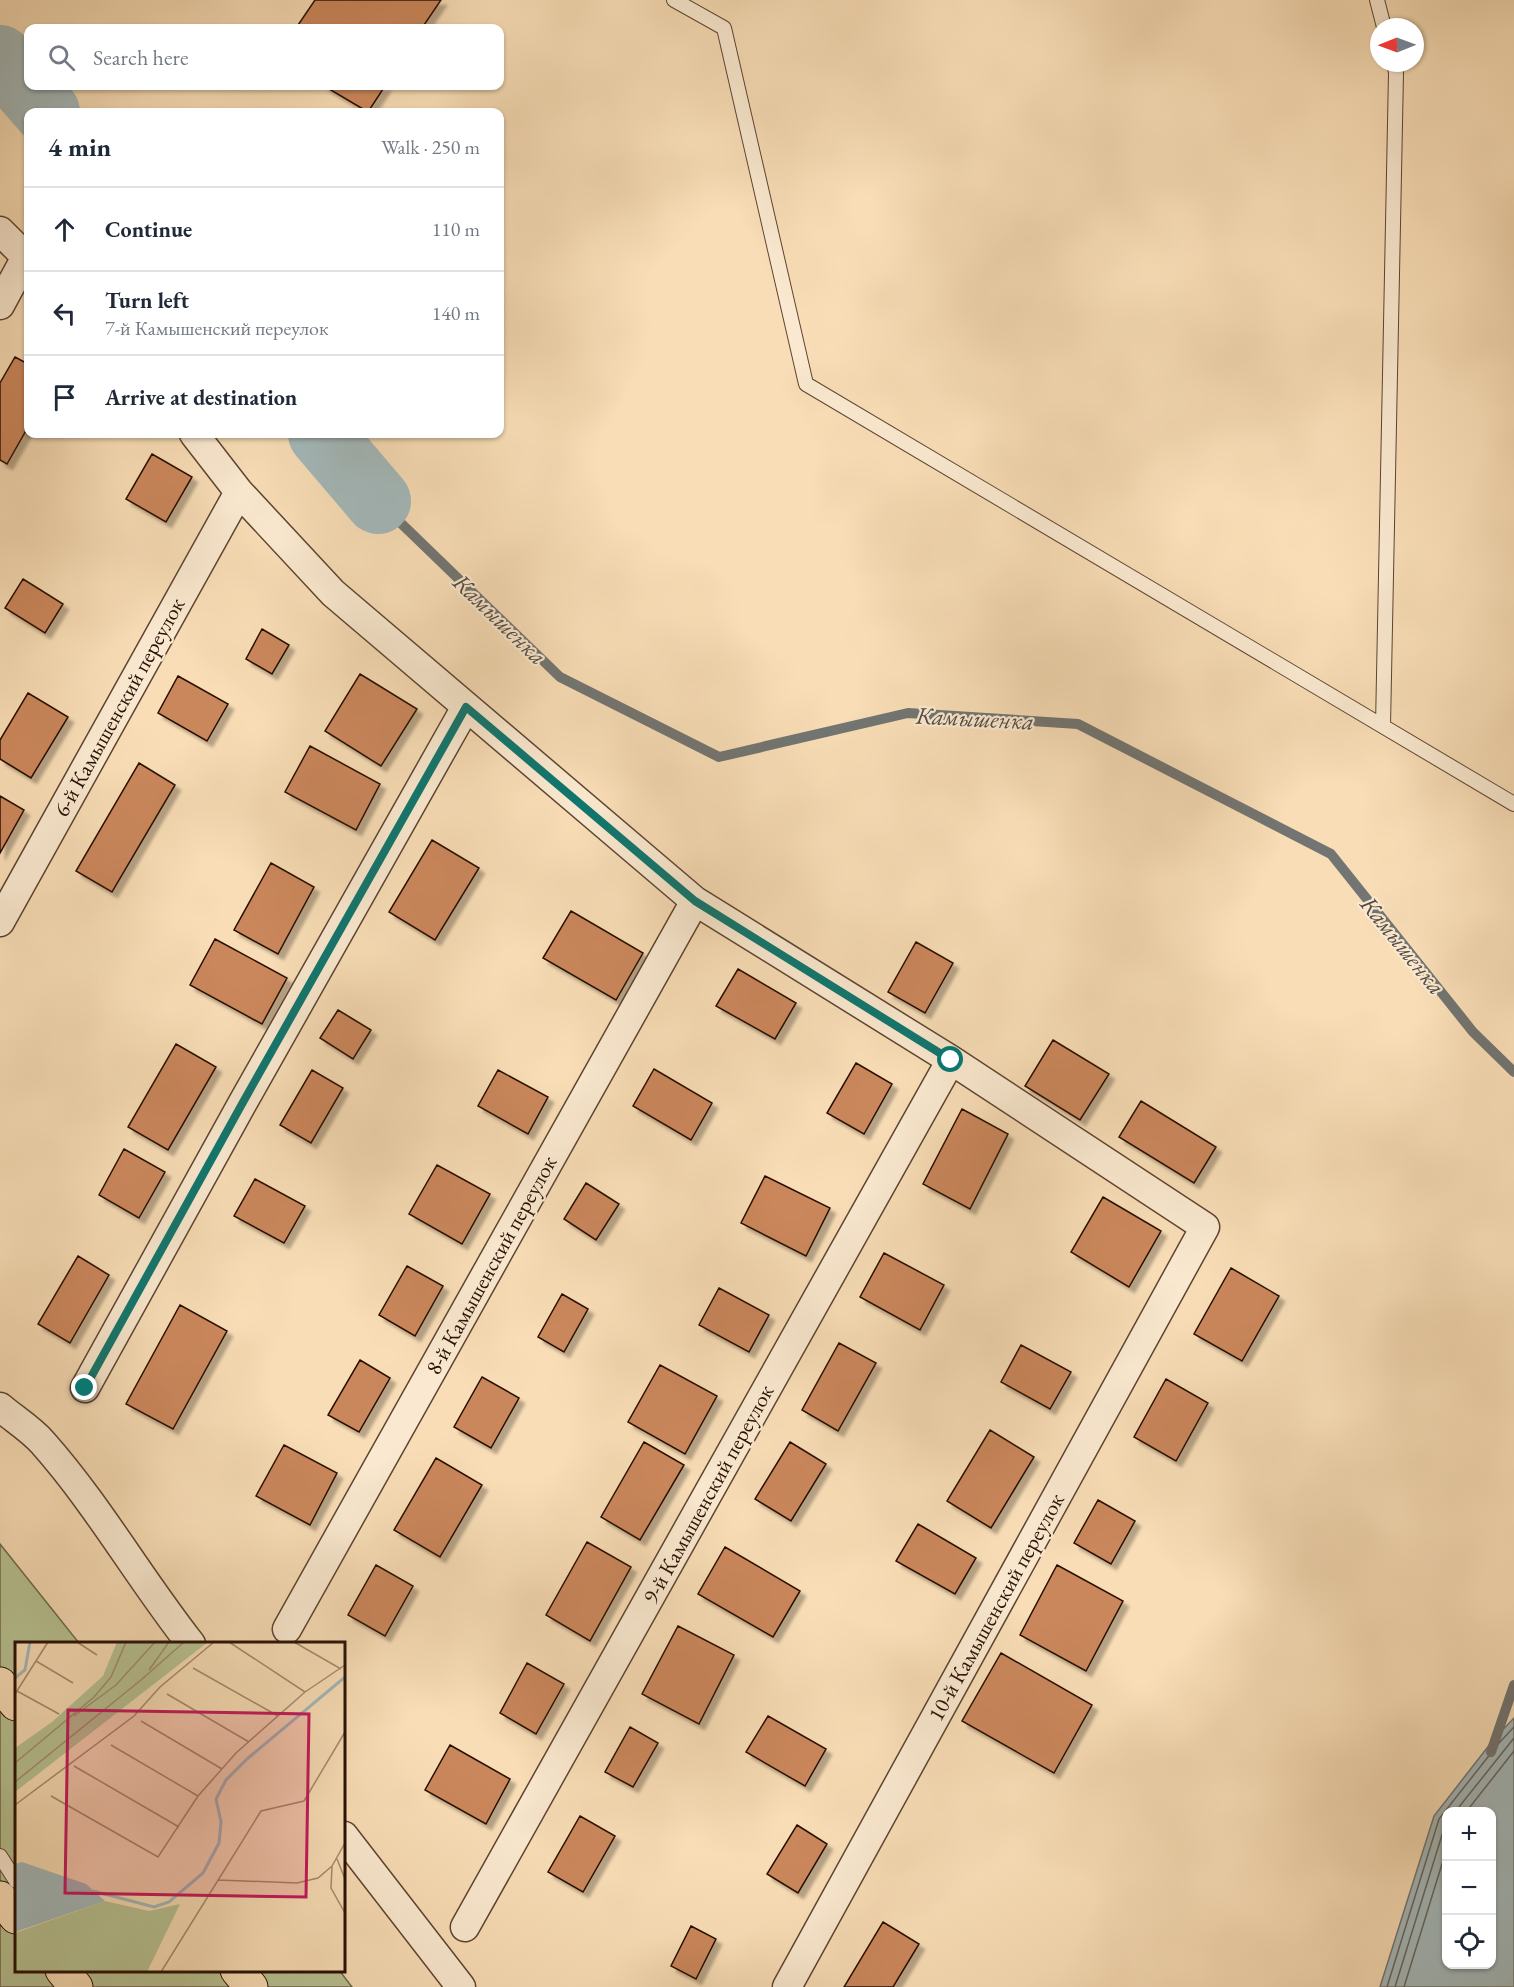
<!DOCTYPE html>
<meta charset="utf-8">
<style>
body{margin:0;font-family:"EB Garamond",serif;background:#f6f6f7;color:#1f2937}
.controls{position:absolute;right:18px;bottom:18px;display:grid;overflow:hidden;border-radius:12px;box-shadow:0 2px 4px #0004}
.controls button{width:54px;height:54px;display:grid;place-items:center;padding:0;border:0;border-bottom:2px solid #e0e1e3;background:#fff;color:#1f2937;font:30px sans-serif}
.compass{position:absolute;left:1370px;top:18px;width:54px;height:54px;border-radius:50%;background:#fff;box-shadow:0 2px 4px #0004;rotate:269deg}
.stop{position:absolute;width:18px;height:18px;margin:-14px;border:4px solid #0f766e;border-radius:50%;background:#fff}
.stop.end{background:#0f766e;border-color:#fff;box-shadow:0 2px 6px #0008}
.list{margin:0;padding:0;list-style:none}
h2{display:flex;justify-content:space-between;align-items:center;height:78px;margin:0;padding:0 24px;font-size:26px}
h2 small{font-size:20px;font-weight:400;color:#747a83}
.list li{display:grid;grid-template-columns:39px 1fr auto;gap:18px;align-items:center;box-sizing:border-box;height:84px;padding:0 24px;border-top:2px solid #e0e1e3}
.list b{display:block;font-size:22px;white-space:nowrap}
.list p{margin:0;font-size:20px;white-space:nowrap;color:#747a83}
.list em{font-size:20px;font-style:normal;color:#747a83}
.icon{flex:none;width:33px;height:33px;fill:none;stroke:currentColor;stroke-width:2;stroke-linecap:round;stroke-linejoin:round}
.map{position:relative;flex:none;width:1514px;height:1987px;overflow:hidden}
.search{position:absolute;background:#fff;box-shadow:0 2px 4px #0004;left:24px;top:24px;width:480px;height:66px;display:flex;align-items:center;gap:15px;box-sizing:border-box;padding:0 21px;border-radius:12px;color:#747a83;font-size:22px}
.panel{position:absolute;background:#fff;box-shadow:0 2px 4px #0004;left:24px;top:108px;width:480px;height:330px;border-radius:12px}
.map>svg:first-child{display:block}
</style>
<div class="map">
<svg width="1514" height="1987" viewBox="0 0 1514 1987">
<defs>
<filter id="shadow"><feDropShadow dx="5.5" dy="5.5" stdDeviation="1.5" flood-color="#0004"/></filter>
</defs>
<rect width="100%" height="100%" fill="#f8ddb6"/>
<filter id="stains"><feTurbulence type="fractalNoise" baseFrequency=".00333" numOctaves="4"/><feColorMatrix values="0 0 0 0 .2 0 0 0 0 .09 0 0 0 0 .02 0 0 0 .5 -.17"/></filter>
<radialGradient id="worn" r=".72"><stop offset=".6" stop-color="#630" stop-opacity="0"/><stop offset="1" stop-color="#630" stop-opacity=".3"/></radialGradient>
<path fill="#b7c293" stroke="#706a4c" stroke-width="1.5" d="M0 1544 79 1643 16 1644V1970H339L352 1987H0Z"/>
<path fill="#a3b8ba" stroke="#727572" stroke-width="1.5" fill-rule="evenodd" d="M1514 1718V1987H1380L1434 1816 1494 1739ZM1446 1812H1492V1964H1446Z"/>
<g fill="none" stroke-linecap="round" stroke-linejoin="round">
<path stroke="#666460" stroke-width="1.5" d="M1455 1812 1514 1738
M1466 1812 1514 1751
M1387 1987 1439 1819 1499 1743 1514 1727
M1395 1987 1446 1822
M1404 1987 1446 1851"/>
<path stroke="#727572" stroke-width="10" d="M378 501 560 677 719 757 908 713 1078 724 1331 854 1473 1032 1514 1072
M1491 1752 1514 1685"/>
<path stroke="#a3b8ba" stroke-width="66" d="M0 58 47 112
M321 434 378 501"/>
</g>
<path fill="#cb875c" stroke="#291105" stroke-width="1.5" filter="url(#shadow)" d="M315 0H441L422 28H296Z
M324 86H385L368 112Z
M15 357 28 364V427L7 464 0 460V383Z
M152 454 192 477 166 522 126 499Z
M23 579 63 604 45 633 5 608Z
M262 629 289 645 272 674 246 659Z
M360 674 417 709 381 766 325 731Z
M178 676 228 704 207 741 158 713Z
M28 693 68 717 31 778 0 759V740Z
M310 746 380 784 356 830 285 792Z
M139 763 175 785 112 892 76 871Z
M0 796 24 810 0 853Z
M432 840 479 868 435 940 389 912Z
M271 863 314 887 278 954 234 930Z
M571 911 643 953 616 1000 543 958Z
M215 939 287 978 262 1024 190 985Z
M916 942 953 963 925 1013 888 992Z
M738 969 796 1003 775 1039 716 1006Z
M338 1010 371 1030 353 1059 320 1038Z
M1053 1040 1109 1074 1080 1120 1025 1086Z
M176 1044 216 1067 168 1150 128 1127Z
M856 1063 892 1084 864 1134 827 1113Z
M654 1069 712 1103 691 1140 633 1106Z
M312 1070 343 1088 311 1143 280 1125Z
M498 1070 548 1097 528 1134 478 1106Z
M1141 1101 1216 1147 1194 1183 1119 1137Z
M962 1109 1008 1134 970 1209 923 1184Z
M124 1149 165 1172 139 1218 99 1195Z
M437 1165 490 1194 462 1244 409 1214Z
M765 1176 830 1208 806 1256 741 1223Z
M255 1179 305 1206 284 1243 234 1216Z
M586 1183 619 1204 596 1240 564 1219Z
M1103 1197 1161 1231 1129 1287 1071 1252Z
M884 1253 944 1285 920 1330 860 1297Z
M78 1256 109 1275 70 1343 38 1324Z
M407 1266 443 1286 415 1336 379 1315Z
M1231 1268 1279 1296 1242 1361 1194 1334Z
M719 1288 769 1315 749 1352 699 1325Z
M562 1294 588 1309 564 1352 538 1337Z
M180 1305 227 1331 173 1429 126 1404Z
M839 1343 876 1363 838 1431 802 1410Z
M1021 1345 1071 1372 1050 1409 1001 1382Z
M360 1360 390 1378 359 1432 328 1415Z
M660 1365 717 1396 685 1454 628 1422Z
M482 1377 519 1398 491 1448 454 1427Z
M1166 1379 1208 1403 1176 1461 1134 1437Z
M990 1430 1034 1457 991 1528 947 1501Z
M644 1442 684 1465 640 1540 601 1517Z
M790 1442 826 1464 791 1521 755 1499Z
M284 1445 337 1473 310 1525 256 1496Z
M436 1458 482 1485 440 1557 394 1530Z
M1098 1500 1135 1521 1111 1564 1074 1543Z
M918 1524 976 1558 955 1594 896 1561Z
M587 1542 631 1567 590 1641 546 1615Z
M725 1547 800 1591 773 1637 698 1594Z
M376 1565 413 1586 385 1636 348 1615Z
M1057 1565 1123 1601 1086 1671 1020 1635Z
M678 1626 734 1655 699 1724 642 1694Z
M1001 1653 1092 1705 1054 1773 962 1721Z
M527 1663 564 1684 536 1734 500 1713Z
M768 1716 826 1749 805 1786 746 1752Z
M630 1727 658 1743 633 1787 605 1772Z
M450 1745 510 1779 486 1824 425 1790Z
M580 1816 615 1836 583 1892 548 1872Z
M797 1825 827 1844 798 1893 767 1874Z
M883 1922 919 1944 893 1987H844Z
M691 1926 716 1939 696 1979 671 1966Z"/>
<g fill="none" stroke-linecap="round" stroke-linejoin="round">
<g stroke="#5d4431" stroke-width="16">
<path id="service" d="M674 0 724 28 806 384 1514 804
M1377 0 1384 27
M1383 726 1396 73 1394 63
M0 1856 16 1881"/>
</g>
<g stroke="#5d4431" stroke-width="31">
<path id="minor" d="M0 231 28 259
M0 305 26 257
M194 434 239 492 333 593 695 901 951 1060 1205 1227 787 1987
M0 922 239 492
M85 1388 242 1104 466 707
M0 1407C14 1419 31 1429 43 1443 98 1505 139 1578 191 1644
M287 1629 695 901
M344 1836 461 1987
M465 1927 951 1060"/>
</g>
<g stroke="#291105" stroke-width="35">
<path id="primary" d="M0 1684 16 1704
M0 1898 16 1917
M62 1970 76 1987
M237 1970 251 1987"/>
</g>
<use href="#service" stroke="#fae9d0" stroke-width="14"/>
<use href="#minor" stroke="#fae9d0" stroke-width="28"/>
<use href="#primary" stroke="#f8ddb6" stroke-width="33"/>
</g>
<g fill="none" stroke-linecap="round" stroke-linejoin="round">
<path stroke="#0f766e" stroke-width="8" d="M85 1388 242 1104 466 707 695 901 951 1060"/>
</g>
<g text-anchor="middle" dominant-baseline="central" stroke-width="4.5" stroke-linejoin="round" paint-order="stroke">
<g font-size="22" fill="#291105" stroke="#fae9d0">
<text transform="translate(119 707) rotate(-61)">6-й Камышенский переулок</text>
<text transform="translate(491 1265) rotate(-61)">8-й Камышенский переулок</text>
<text transform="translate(708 1494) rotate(-61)">9-й Камышенский переулок</text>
<text transform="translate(996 1607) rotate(-61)">10-й Камышенский переулок</text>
</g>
<g font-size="24" font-style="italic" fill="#544b44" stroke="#fae9d0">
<text transform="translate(500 619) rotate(44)">Камышенка</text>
<text transform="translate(975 718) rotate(3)">Камышенка</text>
<text transform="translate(1403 945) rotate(51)">Камышенка</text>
</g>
</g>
<g transform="translate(15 1642)">
<rect width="330" height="330" fill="#f8ddb6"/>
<path d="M102 0H193L0 150V106L37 80 88 34ZM90 259 134 269 165 262 132 330H0V291Z" fill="#b7c293"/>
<path d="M7 220 71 242 90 259 0 290V222Z" fill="#a3b8ba"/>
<path fill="none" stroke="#a3b8ba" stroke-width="3" d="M0 36 10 28 15 0M232 117 330 35M78 249 139 265 154 260 188 231 204 201 206 180 201 157 211 138 232 117"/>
<path fill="none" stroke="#a58b6f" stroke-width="1.5" d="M62 0 82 13M214 0 290 50M279 0 326 27M21 19 58 41M178 26 263 74M134 28 154 0M126 38 169 0M2 49 44 72M0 52 33 0M152 52 234 100M59 74 101 43 140 0M126 79 207 127M96 103 183 154M0 121 79 55 96 35 111 0M59 124 164 185M0 140 126 38M36 154 143 215 183 154 221 111 290 50 330 23M0 163 119 74 145 45 199 0M322 217 330 237M317 224 316 246 330 271M203 238 282 241 303 236 317 224 330 201M146 330 246 169 289 159 330 90"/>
<path fill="#c2185b" fill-opacity="0.15" stroke="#c2185b" stroke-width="3" d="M53 68 294 72 291 255 50 251Z"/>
<rect width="330" height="330" fill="none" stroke="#291105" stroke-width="3"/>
</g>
<rect width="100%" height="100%" filter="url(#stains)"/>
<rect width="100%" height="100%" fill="url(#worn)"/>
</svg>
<div class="controls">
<button>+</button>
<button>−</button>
<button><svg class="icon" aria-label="locate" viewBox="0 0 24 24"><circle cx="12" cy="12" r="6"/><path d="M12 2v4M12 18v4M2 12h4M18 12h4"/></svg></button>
</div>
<svg class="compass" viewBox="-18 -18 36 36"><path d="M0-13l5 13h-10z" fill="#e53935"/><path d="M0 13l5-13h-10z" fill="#747a83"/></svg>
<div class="stop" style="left:951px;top:1060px"></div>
<div class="stop end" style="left:85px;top:1388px"></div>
<div class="search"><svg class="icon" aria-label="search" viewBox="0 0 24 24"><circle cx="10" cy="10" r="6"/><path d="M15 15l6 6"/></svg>Search here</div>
<section class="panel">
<h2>4 min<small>Walk · 250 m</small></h2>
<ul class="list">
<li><svg class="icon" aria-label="ahead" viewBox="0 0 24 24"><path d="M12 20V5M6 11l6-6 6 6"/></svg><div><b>Continue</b></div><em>110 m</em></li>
<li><svg class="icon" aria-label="left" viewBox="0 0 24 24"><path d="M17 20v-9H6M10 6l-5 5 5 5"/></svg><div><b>Turn left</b><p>7-й Камышенский переулок</p></div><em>140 m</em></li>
<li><svg class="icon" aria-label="arrive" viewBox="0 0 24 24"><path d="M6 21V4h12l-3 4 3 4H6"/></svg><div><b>Arrive at destination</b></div></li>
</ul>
</section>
</div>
